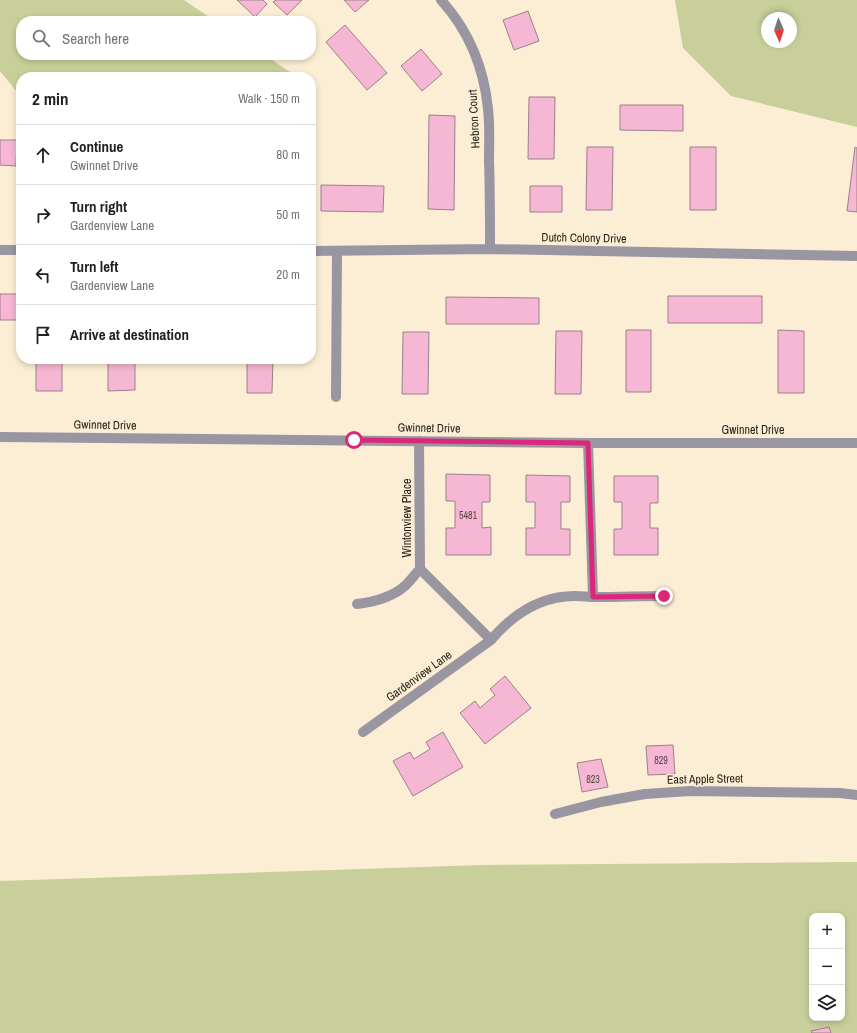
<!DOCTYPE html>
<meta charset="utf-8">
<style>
body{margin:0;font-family:"Archivo Narrow",sans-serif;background:#f2f2f2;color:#202124}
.controls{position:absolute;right:12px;bottom:12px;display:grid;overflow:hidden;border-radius:8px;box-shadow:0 2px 6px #0003}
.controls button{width:36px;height:36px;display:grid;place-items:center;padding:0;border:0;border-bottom:1px solid #e0e0e0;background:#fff;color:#202124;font:20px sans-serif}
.compass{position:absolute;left:761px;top:12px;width:36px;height:36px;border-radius:50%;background:#fff;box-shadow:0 2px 6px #0003;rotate:177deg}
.stop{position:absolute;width:12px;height:12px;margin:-9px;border:3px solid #db2777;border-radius:50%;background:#fff}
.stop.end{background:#db2777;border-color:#fff;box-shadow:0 1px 4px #0008}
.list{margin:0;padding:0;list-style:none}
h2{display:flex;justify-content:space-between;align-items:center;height:52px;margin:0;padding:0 16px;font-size:17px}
h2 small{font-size:13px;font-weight:400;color:#757577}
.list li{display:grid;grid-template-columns:26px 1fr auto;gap:12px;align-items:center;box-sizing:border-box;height:60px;padding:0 16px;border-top:1px solid #e0e0e0}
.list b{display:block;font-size:15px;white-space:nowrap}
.list p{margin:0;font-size:13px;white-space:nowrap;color:#757577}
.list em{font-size:13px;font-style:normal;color:#757577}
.icon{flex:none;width:22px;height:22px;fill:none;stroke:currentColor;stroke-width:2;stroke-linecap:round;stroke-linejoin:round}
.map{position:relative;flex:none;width:857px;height:1033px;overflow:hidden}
.search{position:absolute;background:#fff;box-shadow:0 2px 6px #0003;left:16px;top:16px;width:300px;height:44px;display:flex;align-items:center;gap:10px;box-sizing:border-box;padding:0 14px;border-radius:16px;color:#757577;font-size:15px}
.panel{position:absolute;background:#fff;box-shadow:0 2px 6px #0003;left:16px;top:72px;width:300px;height:292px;border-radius:16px}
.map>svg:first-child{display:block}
</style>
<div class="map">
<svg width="857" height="1033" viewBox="0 0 857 1033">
<rect width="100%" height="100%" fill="#fceed4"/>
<path fill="#c8cf9a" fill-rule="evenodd" d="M0 0H184L215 21H21V55H265L297 77H21V97L0 71Z
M675 0H857V127L731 96 683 48ZM767 18H791V42H767Z
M857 862V1033H0V881L483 865ZM812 916H842V1018H812Z"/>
<path fill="#f5b7d3" stroke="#9b808c" d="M237 0H263L267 4 255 17Z
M276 0H302L287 15 273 2Z
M344 0H369L355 12Z
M528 11 539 41 514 50 503 20Z
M345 25 387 73 367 90 326 42Z
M421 49 442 74 422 91 401 66Z
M529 97H555L554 159H528Z
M620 105H683V131L620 130Z
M429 115 455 116 454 210 428 209Z
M0 140H17L16 166 0 165Z
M587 147H613L612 210H586Z
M690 147H716V210H690Z
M855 147 857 148V212L847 211Z
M321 185 384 186 383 212 321 211Z
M530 186H562V212H530Z
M0 294H21V320H0Z
M668 296H762V323H668Z
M446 297 539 298V324H446Z
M626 330H651V392H626Z
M778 330 804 331V393H778Z
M556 331H582L581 394H555Z
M403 332H429L428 394H402Z
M36 359H62V391H36Z
M108 359H135V390L108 391Z
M247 359H273L272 393H247Z
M446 474 490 475V502H482V528L491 527V555H446V528H455V501H446Z
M526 475 570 476V502H561V529H570V555H526V528H535V502H526Z
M614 476H658V503H650V528H658V555H614V529H622V502H614Z
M505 676 531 708 485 744 460 713 475 701 480 708 495 695 490 689Z
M443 732 463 767 413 796 393 761 410 752 414 759 430 749 426 742Z
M673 745 675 774 648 775 646 746Z
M601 759 608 787 582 792 577 763Z
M829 1027 831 1033H812L811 1031Z"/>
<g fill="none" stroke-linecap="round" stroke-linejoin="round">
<path stroke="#9996a1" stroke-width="10" d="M336 397 337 251"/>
<path stroke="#9996a1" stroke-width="10" d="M441 0C469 31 484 68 488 109 490 126 489 144 489 161 490 190 490 220 490 249
M0 250H21
M311 251 490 249 857 256
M0 437 588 443H857
M588 443 593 597
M420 569 491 640
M357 604C374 602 393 597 406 585 411 580 415 574 420 569L419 441
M363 732 491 640C513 614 540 596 575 596 582 596 589 597 597 597 619 597 642 596 664 596
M555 814 601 802 645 794 690 791 840 793 857 795"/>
</g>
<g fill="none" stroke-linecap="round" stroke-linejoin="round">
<path stroke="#db2777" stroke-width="5" d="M354 440 588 443 593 597 664 596"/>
</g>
<g text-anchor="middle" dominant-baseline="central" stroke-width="3.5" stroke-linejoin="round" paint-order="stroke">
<g font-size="10" fill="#584444">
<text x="468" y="515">5481</text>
<text x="661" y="760">829</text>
<text x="593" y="779">823</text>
</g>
<g font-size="12" fill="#231e15" stroke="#fceed4">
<text transform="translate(474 119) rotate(-93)">Hebron Court</text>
<text transform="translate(584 238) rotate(1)">Dutch Colony Drive</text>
<text transform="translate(105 425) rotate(1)">Gwinnet Drive</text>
<text transform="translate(429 428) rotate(1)">Gwinnet Drive</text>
<text x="753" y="430">Gwinnet Drive</text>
<text transform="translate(407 518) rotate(-90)">Wintonview Place</text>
<text transform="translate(419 676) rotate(-36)">Gardenview Lane</text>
<text transform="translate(705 779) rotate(-1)">East Apple Street</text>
</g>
</g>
</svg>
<div class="controls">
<button>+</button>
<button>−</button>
<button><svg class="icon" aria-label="layers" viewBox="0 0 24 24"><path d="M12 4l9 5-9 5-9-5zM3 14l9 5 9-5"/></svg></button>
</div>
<svg class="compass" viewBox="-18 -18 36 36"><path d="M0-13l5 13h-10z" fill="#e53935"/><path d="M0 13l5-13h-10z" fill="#757577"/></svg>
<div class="stop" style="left:354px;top:440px"></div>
<div class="stop end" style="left:664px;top:596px"></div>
<div class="search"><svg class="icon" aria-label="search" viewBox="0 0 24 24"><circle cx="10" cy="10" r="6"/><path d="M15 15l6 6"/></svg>Search here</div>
<section class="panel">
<h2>2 min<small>Walk · 150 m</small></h2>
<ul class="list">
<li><svg class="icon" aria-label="ahead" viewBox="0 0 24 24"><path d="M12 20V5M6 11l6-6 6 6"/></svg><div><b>Continue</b><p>Gwinnet Drive</p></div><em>80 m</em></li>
<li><svg class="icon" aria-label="right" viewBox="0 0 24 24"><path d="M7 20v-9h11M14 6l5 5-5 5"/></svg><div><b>Turn right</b><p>Gardenview Lane</p></div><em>50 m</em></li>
<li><svg class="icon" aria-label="left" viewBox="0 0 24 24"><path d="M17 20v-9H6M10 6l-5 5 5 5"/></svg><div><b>Turn left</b><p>Gardenview Lane</p></div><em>20 m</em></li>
<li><svg class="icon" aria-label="arrive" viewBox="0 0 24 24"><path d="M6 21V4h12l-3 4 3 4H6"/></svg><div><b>Arrive at destination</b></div></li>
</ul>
</section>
</div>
